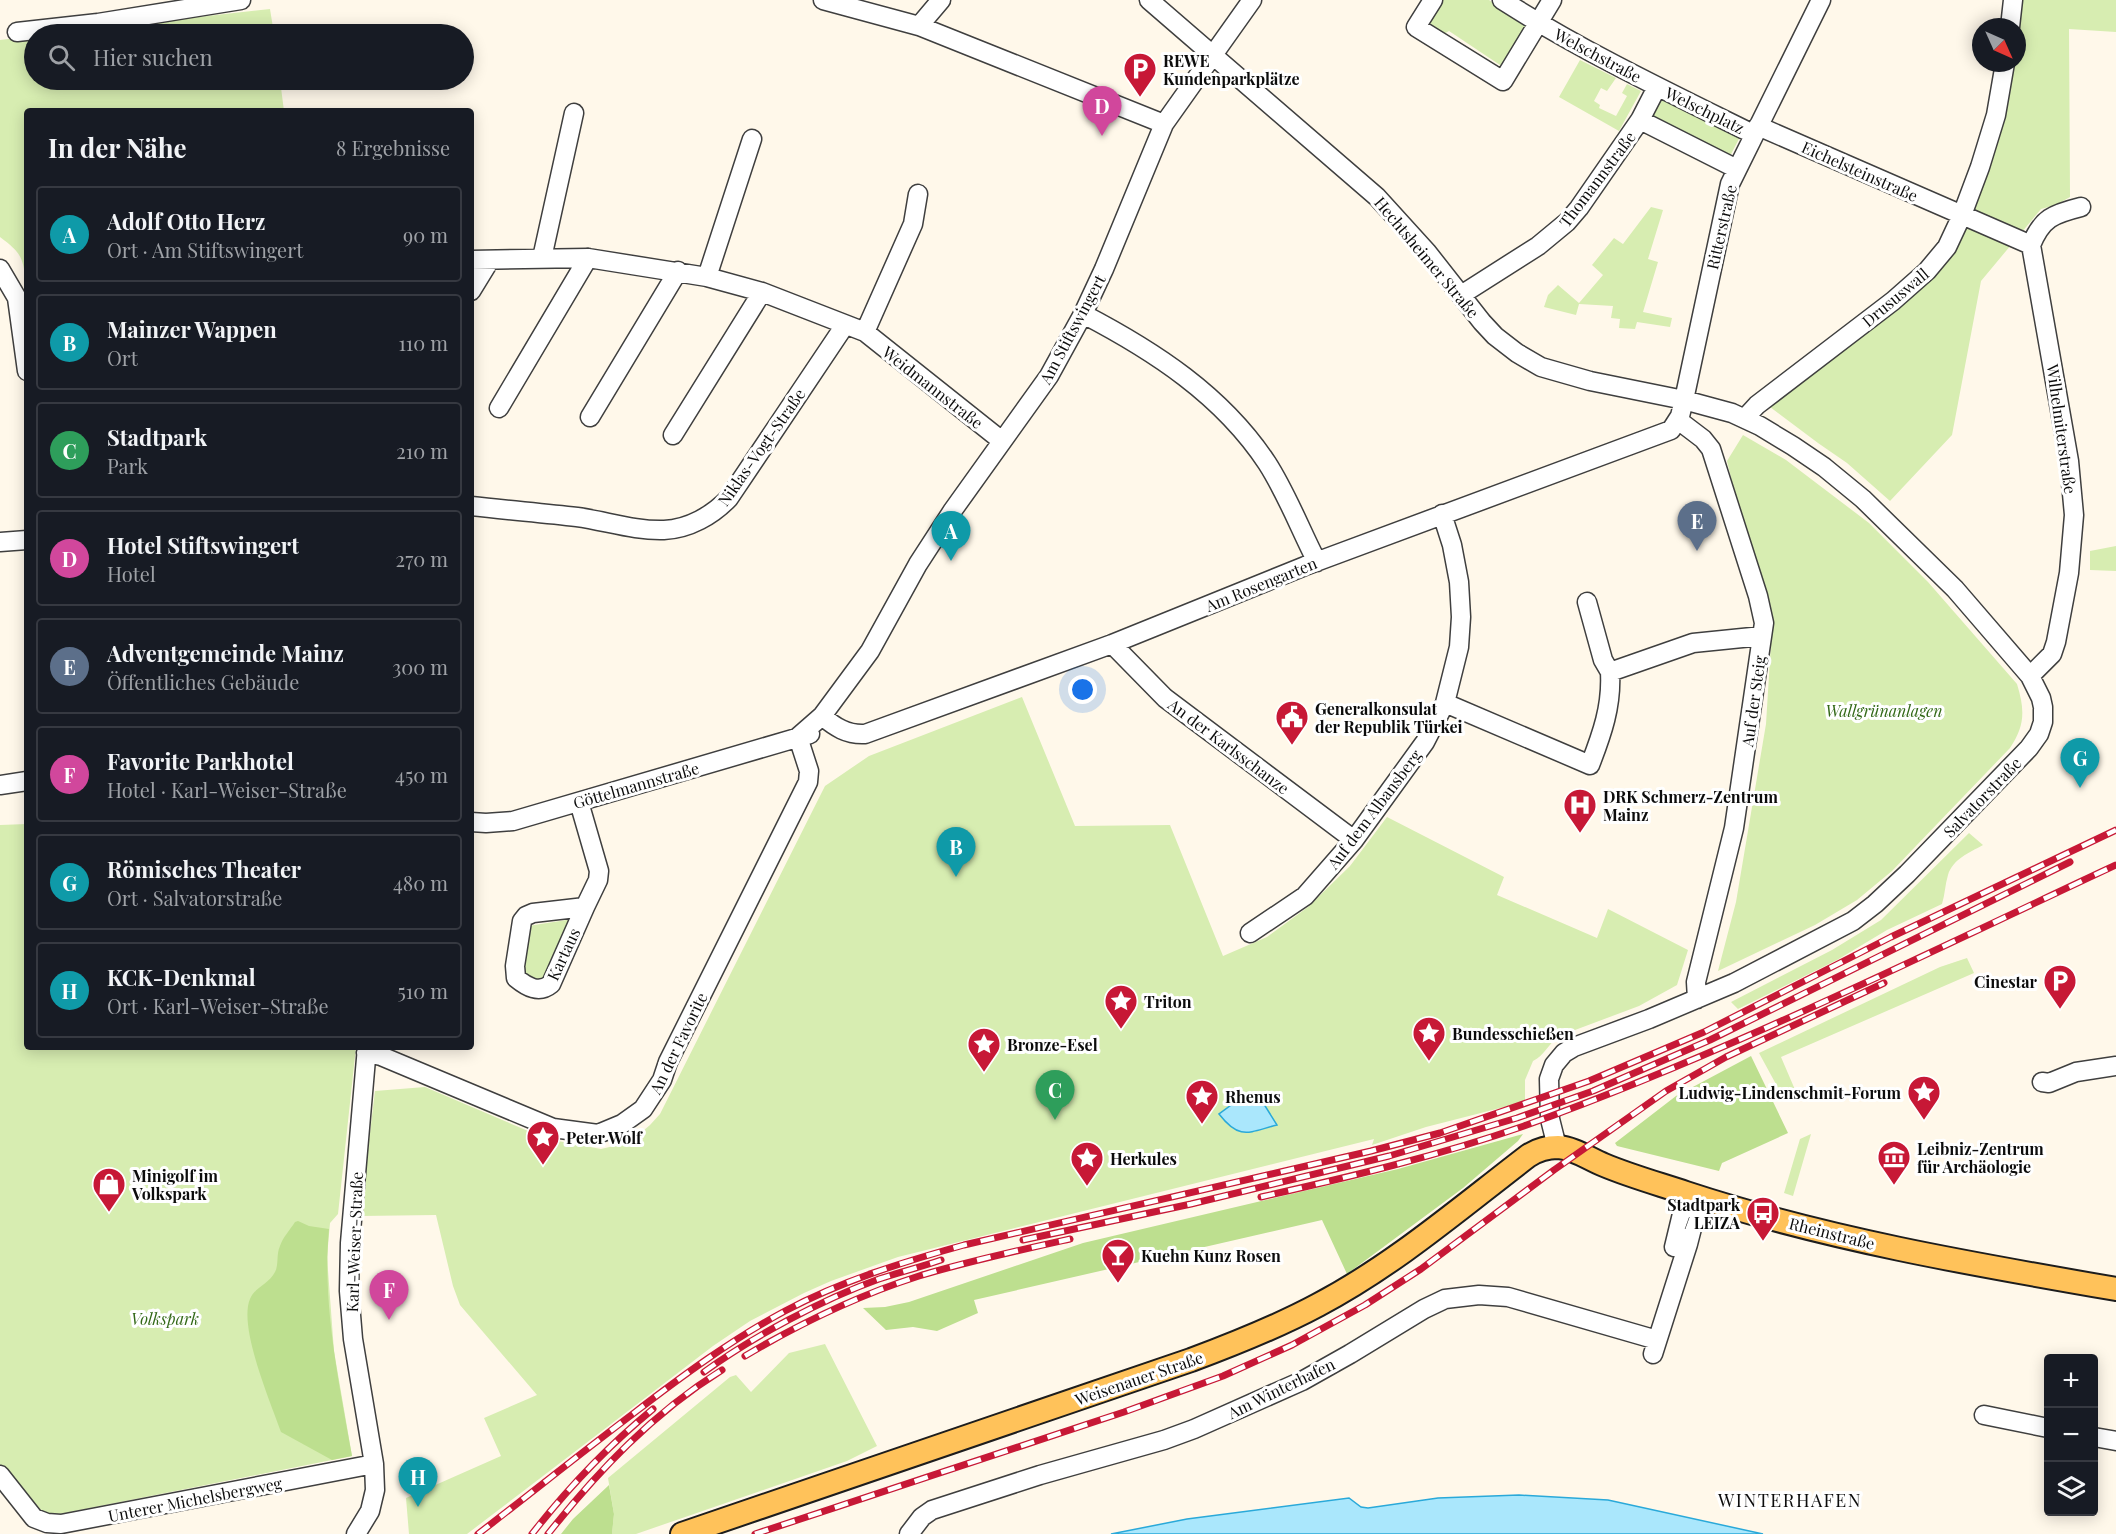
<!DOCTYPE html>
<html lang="de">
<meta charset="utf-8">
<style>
body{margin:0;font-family:"Playfair Display",serif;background:#20242c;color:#f1f3f6}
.controls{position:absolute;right:18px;bottom:18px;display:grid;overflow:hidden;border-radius:6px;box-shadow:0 3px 15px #0003}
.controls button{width:54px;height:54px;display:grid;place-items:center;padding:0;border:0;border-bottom:2px solid #363941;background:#171b24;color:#f1f3f6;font:30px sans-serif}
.compass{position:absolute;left:1972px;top:18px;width:54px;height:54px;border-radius:50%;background:#171b24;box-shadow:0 3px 15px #0003;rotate:135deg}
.you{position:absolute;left:1083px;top:690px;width:21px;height:21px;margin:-15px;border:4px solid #fff;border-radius:50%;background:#1a73e8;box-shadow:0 0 0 9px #1a73e833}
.badge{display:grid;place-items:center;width:39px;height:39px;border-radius:50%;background:#0f766e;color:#fff;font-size:20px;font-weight:700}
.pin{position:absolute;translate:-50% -50px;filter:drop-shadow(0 2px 3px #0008)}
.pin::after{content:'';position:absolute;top:32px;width:21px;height:18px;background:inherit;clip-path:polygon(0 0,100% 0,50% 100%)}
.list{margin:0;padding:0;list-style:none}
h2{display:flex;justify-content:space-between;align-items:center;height:78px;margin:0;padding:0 24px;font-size:26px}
h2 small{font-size:20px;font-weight:400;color:#9ea1a6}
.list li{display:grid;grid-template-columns:39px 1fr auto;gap:18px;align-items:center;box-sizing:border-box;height:96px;margin:0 12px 12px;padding:0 12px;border:2px solid #363941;border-radius:6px}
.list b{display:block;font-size:22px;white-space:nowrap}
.list p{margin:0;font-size:20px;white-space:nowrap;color:#9ea1a6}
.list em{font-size:20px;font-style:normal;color:#9ea1a6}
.icon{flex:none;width:33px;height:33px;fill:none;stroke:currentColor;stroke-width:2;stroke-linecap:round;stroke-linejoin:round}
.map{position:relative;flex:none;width:2116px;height:1534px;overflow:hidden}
.search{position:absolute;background:#171b24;box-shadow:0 3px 15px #0003;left:24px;top:24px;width:450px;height:66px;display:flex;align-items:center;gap:15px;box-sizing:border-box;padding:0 21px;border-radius:33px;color:#9ea1a6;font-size:22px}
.panel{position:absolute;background:#171b24;box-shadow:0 3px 15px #0003;left:24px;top:108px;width:450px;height:942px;border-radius:6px}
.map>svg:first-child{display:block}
</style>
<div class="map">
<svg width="2116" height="1534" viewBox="0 0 2116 1534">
<rect width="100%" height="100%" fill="#fff8ea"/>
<path fill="#d7edb1" d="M1439 0H1489L1527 26 1503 67 1449 31 1440 36 1430 26 1429 22Z
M2021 0H2116V32L2069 29 2070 197 2056 205 2041 209 1981 281 1952 435 1890 501 1847 463 1818 443 1770 407 1932 275 2004 117 2014 63H2017Z
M270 9 274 34H49Z
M34 36V80H280L284 111H27V286C22 258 24 255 0 237V40Z
M1580 60 1616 78 1607 91 1601 88 1594 101 1600 105 1599 108 1616 116 1627 96 1622 93 1627 84 1641 91 1619 131 1559 97Z
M1662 95 1741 135 1729 158 1650 118Z
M1651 207 1663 210 1648 259 1658 262 1643 312 1672 318 1670 327 1637 322 1635 329 1619 328 1620 319 1611 318 1613 306 1579 304 1576 315 1544 307 1548 295 1558 285 1579 303 1603 275 1592 265 1614 238 1623 244Z
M1743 435 1786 460 1869 523 1928 582 2017 684C2025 710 2025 726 2010 748L1892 871 1857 900 1815 925 1718 971 1736 902 1766 724 1771 643H1767L1748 548 1727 461Z
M2116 546V571L2090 570V551Z
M1022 697 1075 826 1170 825 1223 956 1267 937 1308 907 1350 866 1387 817 1504 877 1497 895 1597 938 1608 909 1688 950 1677 985 1639 1006 1559 1036C1549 1043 1544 1056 1533 1061L1525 1080V1100L1512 1105 1426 1127 1372 1145 1374 1139 898 1257 831 1281 804 1293 750 1321 713 1346 467 1534H409L406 1498 501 1456 484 1418 537 1395 460 1305 453 1286 436 1215 360 1216 375 1091 425 1087 547 1139 601 1149 622 1144 637 1136 650 1125 660 1114 825 786 869 756Z
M27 824V1047H356L338 1214 330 1223 327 1257 334 1351 352 1456 60 1514 45 1513 40 1509 11 1474 0 1465V825Z
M1969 833 1983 845C1969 853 1953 859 1948 875 1945 885 1945 894 1942 904L1887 930 1837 960 1738 1009 1731 1002 1832 950 1881 920Z
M573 919 547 978 541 982 526 978 519 964 528 926Z
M1967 958 1974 973 1781 1057 1796 1092 1783 1097 1759 1053 1940 967Z
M1811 1134 1793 1196 1784 1193 1800 1139Z
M825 1344 877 1446 847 1461 636 1534H612L614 1514 608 1478 730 1377 736 1375 751 1392 789 1353Z"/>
<path fill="#bddf8f" d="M1751 1056 1788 1133 1722 1163 1719 1171 1617 1146 1615 1143 1676 1096Z
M1523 1134 1518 1141 1463 1188 1347 1274 1322 1220 974 1300 978 1313 937 1331 913 1327 886 1330 863 1308 885 1307 909 1302 1083 1243 1398 1169Z
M298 1221 309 1226 329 1229C322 1305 339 1382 352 1456L332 1460 281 1432C271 1403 238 1327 250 1299 255 1287 269 1284 275 1272 279 1265 276 1254 280 1246 283 1237 290 1230 295 1222Z
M609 1485 614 1514 612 1534H561L573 1519Z"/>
<path fill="#aae7fc" stroke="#2aa9d9" stroke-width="1.5" d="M1257 1093 1277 1125C1249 1132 1240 1141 1219 1114L1234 1103Z
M1519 1495 1608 1500 1763 1534H1111L1187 1519 1349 1498 1361 1507 1368 1508 1438 1498Z"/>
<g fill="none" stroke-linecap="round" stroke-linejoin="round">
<g stroke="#3f3f3f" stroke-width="21">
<path id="minor" d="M823 0 919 26 1164 124
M1149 0 1377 197 1427 252 1482 322 1495 336 1517 353 1541 367 1590 381 1684 400 1732 413 1760 426 1793 446 1824 467 1863 499 1955 589 2030 676 2041 698 2043 707V722L2039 734 2029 748 1907 874 1875 904 1853 921 1734 983 1649 1019 1574 1047 1564 1053 1554 1065 1549 1079 1550 1119 1557 1147
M1433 0 1416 27 1503 81 1552 0
M1502 0C1582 51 1668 92 1753 134
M919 26 941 0
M2010 27 2013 0
M17 32 98 23 241 0
M1640 120 1737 169
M1758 126 2031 245
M542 258 574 113
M471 260 588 258 707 277 762 292 865 332 1002 441
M0 269 17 298 27 371
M707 277 752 139
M471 291 490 260
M1461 295 1538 246 1567 222 1579 208 1640 120 1657 87
M1083 314C1154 351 1222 395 1267 463 1287 494 1300 529 1317 562
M865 332 913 224 918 194
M499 408 588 258
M590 417 678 271
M1745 418 1757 405 1893 301 1927 271 1947 247 1962 215 1980 167 1996 115 2005 63
M1678 420 1703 439 1711 449 1758 596 1764 623 1734 828 1696 982 1697 999
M673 435 762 292
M471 506C506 510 542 513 577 517 606 521 635 531 664 530 689 529 713 515 729 498L845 325
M0 542 27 540
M1587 602 1603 660 1610 672
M1112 644 1165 698 1354 840
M2030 676 2052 654 2056 642 2069 573 2074 515 2069 461 2031 245C2042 218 2053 214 2081 207
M1445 703 1590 765C1602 734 1612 706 1610 672L1693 643 1762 636
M822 716C835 727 847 735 865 734L1112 644 1305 566 1671 430 1680 416 1684 400 1730 184 1821 0
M798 737 822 716 870 651 918 564 953 510 1049 376 1083 314 1104 269 1164 124 1252 0
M0 785 27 781
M579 802 599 871 598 880 585 907 533 913 526 916 522 921 515 966 516 978C527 987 539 994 551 984L585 907
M471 822 486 823 513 821 810 734
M1250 933 1305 896 1354 840 1425 742 1445 703 1459 647 1461 617 1459 582 1452 545 1442 514
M366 1053 381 1056 553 1128 598 1134 622 1124 643 1109 662 1080 668 1062 808 782 809 771 798 737
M2042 1082 2049 1083 2076 1072 2116 1066
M1674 1247 1687 1193
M1653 1354 1688 1244 1700 1197
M1984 1415 2048 1428
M2094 1437 2116 1441
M0 1475 34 1518 47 1523 61 1524 374 1464
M356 1534 370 1511 375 1490 374 1464 353 1339 349 1291 350 1243 367 1047
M909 1534 922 1517 932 1510 1040 1475 1164 1440 1194 1429 1302 1381 1350 1354 1424 1309 1445 1299 1479 1295 1508 1297 1657 1340"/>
</g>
<g stroke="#1d1d1d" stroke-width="26">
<path id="major" d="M682 1534 1191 1360C1234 1344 1277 1327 1318 1305 1394 1265 1460 1208 1528 1156 1537 1150 1546 1147 1558 1147 1574 1148 1589 1159 1604 1165 1630 1176 1659 1184 1686 1193 1826 1239 1971 1264 2116 1289"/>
</g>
<use href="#minor" stroke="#fff" stroke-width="18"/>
<use href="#major" stroke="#ffc25a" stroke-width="22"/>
<g stroke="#c71836" stroke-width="7">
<path id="rail" d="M1261 1197C1349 1177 1438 1156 1524 1126 1727 1053 1921 956 2116 865
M1023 1240 1191 1204 1389 1156 1517 1118 1593 1091 1710 1040 2070 862
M745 1356C799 1324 859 1295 919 1276 969 1261 1020 1250 1070 1239
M704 1372C752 1337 823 1299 879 1279 900 1272 921 1267 941 1260
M478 1534C530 1494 581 1453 634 1413 682 1376 731 1340 785 1311 841 1281 903 1262 964 1245L1371 1151 1440 1133 1589 1081 1704 1032 1891 937 2116 830
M532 1534C568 1488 608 1446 653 1409
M548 1534C598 1471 653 1413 722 1370
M755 1534 1124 1412 1223 1376 1292 1345 1365 1305 1421 1269 1554 1170 1666 1091 1726 1057 1884 983"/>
</g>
<use href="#rail" stroke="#fff" stroke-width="4.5" stroke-dasharray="14" stroke-linecap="butt"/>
</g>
<defs>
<g id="parking-pin" transform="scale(1.725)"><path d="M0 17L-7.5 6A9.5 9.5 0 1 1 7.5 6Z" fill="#c71836" stroke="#fff"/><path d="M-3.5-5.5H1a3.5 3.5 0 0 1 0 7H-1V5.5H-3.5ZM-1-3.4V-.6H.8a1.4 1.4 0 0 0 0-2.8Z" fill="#fff"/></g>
<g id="civic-pin" transform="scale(1.725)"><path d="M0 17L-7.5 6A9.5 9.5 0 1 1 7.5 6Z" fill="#c71836" stroke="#fff"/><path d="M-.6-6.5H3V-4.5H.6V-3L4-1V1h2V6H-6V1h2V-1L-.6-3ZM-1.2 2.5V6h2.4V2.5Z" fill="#fff"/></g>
<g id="hospital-pin" transform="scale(1.725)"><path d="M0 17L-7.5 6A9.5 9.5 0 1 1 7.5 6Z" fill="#c71836" stroke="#fff"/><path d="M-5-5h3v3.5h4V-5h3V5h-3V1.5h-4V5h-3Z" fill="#fff"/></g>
<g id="sight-pin" transform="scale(1.725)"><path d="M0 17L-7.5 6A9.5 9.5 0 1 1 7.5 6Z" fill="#c71836" stroke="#fff"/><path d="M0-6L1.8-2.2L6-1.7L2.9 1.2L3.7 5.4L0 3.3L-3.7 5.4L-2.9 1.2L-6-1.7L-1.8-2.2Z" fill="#fff"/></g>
<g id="museum-pin" transform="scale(1.725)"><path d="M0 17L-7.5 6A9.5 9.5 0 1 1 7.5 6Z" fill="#c71836" stroke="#fff"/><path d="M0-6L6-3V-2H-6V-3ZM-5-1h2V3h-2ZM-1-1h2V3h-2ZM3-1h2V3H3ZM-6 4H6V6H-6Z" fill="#fff"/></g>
<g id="shop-pin" transform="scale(1.725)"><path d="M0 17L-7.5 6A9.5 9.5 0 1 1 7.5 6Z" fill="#c71836" stroke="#fff"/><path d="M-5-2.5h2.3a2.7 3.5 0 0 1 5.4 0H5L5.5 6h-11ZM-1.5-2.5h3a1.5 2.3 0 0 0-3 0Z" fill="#fff"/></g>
<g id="bus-pin" transform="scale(1.725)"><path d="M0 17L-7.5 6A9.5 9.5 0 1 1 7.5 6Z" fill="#c71836" stroke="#fff"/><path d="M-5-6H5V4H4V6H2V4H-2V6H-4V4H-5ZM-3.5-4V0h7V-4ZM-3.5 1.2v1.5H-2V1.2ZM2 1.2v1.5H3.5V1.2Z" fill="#fff"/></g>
<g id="bar-pin" transform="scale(1.725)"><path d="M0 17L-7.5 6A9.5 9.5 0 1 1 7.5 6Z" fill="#c71836" stroke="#fff"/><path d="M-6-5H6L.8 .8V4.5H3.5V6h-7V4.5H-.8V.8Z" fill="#fff"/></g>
</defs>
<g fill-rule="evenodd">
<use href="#parking-pin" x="1140" y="69"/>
<use href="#civic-pin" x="1292" y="717"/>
<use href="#hospital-pin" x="1580" y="805"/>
<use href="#parking-pin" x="2060" y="981"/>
<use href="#sight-pin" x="1121" y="1001"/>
<use href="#sight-pin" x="1429" y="1033"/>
<use href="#sight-pin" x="984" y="1044"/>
<use href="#sight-pin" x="1924" y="1092"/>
<use href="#sight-pin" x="1202" y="1096"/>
<use href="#sight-pin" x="543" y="1137"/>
<use href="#museum-pin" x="1894" y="1157"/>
<use href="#sight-pin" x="1087" y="1158"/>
<use href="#shop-pin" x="109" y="1184"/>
<use href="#bus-pin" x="1763" y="1213"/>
<use href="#bar-pin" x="1118" y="1255"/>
</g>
<g text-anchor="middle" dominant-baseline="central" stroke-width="6" stroke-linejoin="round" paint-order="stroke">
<g font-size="16" fill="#0c0c0c" stroke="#fff">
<text transform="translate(1598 55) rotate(28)">Welschstraße</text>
<text transform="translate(1705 110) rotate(26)">Welschplatz</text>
<text transform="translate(1860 171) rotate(24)">Eichelsteinstraße</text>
<text transform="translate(1597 179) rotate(-53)">Thomannstraße</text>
<text transform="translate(1721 227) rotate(-77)">Ritterstraße</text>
<text transform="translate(1427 257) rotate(50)">Hechtsheimer Straße</text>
<text transform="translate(1895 297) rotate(-40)">Drususwall</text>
<text transform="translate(1072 329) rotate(-62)">Am Stiftswingert</text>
<text transform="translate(933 387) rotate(38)">Weidmannstraße</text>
<text transform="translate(2062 429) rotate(82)">Wilhelmiterstraße</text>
<text transform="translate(761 447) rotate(-55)">Niklas-Vogt-Straße</text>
<text transform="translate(1261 584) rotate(-22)">Am Rosengarten</text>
<text transform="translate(1753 701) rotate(-82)">Auf der Steig</text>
<text transform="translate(1229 746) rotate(37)">An der Karlsschanze</text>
<text transform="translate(636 785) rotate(-16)">Göttelmannstraße</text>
<text transform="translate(1982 797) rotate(-46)">Salvatorstraße</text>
<text transform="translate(1374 809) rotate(-53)">Auf dem Albansberg</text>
<text transform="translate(563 954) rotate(-65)">Kartaus</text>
<text transform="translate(678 1043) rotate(-64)">An der Favorite</text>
<text transform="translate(1832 1233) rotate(14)">Rheinstraße</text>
<text transform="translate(354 1242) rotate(-88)">Karl-Weiser-Straße</text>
<text transform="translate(1139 1378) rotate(-19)">Weisenauer Straße</text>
<text transform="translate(1281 1388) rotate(-26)">Am Winterhafen</text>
<text transform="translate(195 1499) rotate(-11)">Unterer Michelsbergweg</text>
</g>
<g font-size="16" font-weight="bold" fill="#0c0c0c" stroke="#fff" text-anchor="start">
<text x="1163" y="60">REWE<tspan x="1163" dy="18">Kundenparkplätze</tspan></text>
<text x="1315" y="708">Generalkonsulat<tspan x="1315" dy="18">der Republik Türkei</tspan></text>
<text x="1603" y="796">DRK Schmerz-Zentrum<tspan x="1603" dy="18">Mainz</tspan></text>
<text x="2037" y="981" text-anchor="end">Cinestar</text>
<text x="1144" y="1001">Triton</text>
<text x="1452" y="1033">Bundesschießen</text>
<text x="1007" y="1044">Bronze-Esel</text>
<text x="1901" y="1092" text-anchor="end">Ludwig-Lindenschmit-Forum</text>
<text x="1225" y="1096">Rhenus</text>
<text x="566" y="1137">Peter Wolf</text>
<text x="1917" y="1148">Leibniz-Zentrum<tspan x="1917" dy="18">für Archäologie</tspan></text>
<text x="1110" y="1158">Herkules</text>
<text x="132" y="1175">Minigolf im<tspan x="132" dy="18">Volkspark</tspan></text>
<text x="1740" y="1204" text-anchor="end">Stadtpark<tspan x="1740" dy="18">/ LEIZA</tspan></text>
<text x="1141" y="1255">Kuehn Kunz Rosen</text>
</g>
<g font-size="16" font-style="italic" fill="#326817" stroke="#fff">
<text x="1884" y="710">Wallgrünanlagen</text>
<text x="165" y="1318">Volkspark</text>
</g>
<g font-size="18" letter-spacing="1.5" fill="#0c0c0c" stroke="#fff">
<text x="1790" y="1500">WINTERHAFEN</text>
</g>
</g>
</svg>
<div class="controls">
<button>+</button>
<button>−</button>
<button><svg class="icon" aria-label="layers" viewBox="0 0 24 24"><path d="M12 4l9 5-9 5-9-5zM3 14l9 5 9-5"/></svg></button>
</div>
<svg class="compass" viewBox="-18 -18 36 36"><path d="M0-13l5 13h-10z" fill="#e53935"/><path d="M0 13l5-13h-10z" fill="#9ea1a6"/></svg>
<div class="you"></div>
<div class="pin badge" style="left:951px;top:561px;background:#0f9aa8">A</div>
<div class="pin badge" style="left:956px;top:877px;background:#0f9aa8">B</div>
<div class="pin badge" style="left:1055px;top:1120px;background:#2e9e5b">C</div>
<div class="pin badge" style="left:1102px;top:136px;background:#d1479c">D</div>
<div class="pin badge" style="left:1697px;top:551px;background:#5c6f8a">E</div>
<div class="pin badge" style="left:389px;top:1320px;background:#d1479c">F</div>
<div class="pin badge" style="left:2080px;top:788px;background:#0f9aa8">G</div>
<div class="pin badge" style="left:418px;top:1507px;background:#0f9aa8">H</div>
<div class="search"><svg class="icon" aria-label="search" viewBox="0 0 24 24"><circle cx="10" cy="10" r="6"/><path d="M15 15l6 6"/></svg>Hier suchen</div>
<section class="panel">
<h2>In der Nähe<small>8 Ergebnisse</small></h2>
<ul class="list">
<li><span class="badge" style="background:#0f9aa8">A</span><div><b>Adolf Otto Herz</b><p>Ort · Am Stiftswingert</p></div><em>90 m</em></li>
<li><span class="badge" style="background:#0f9aa8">B</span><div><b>Mainzer Wappen</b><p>Ort</p></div><em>110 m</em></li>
<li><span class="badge" style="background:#2e9e5b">C</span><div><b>Stadtpark</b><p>Park</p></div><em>210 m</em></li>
<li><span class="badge" style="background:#d1479c">D</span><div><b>Hotel Stiftswingert</b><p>Hotel</p></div><em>270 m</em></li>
<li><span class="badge" style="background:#5c6f8a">E</span><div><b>Adventgemeinde Mainz</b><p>Öffentliches Gebäude</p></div><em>300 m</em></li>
<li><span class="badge" style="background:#d1479c">F</span><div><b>Favorite Parkhotel</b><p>Hotel · Karl-Weiser-Straße</p></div><em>450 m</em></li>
<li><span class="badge" style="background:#0f9aa8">G</span><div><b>Römisches Theater</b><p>Ort · Salvatorstraße</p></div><em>480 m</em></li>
<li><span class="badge" style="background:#0f9aa8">H</span><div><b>KCK-Denkmal</b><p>Ort · Karl-Weiser-Straße</p></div><em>510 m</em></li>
</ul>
</section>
</div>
